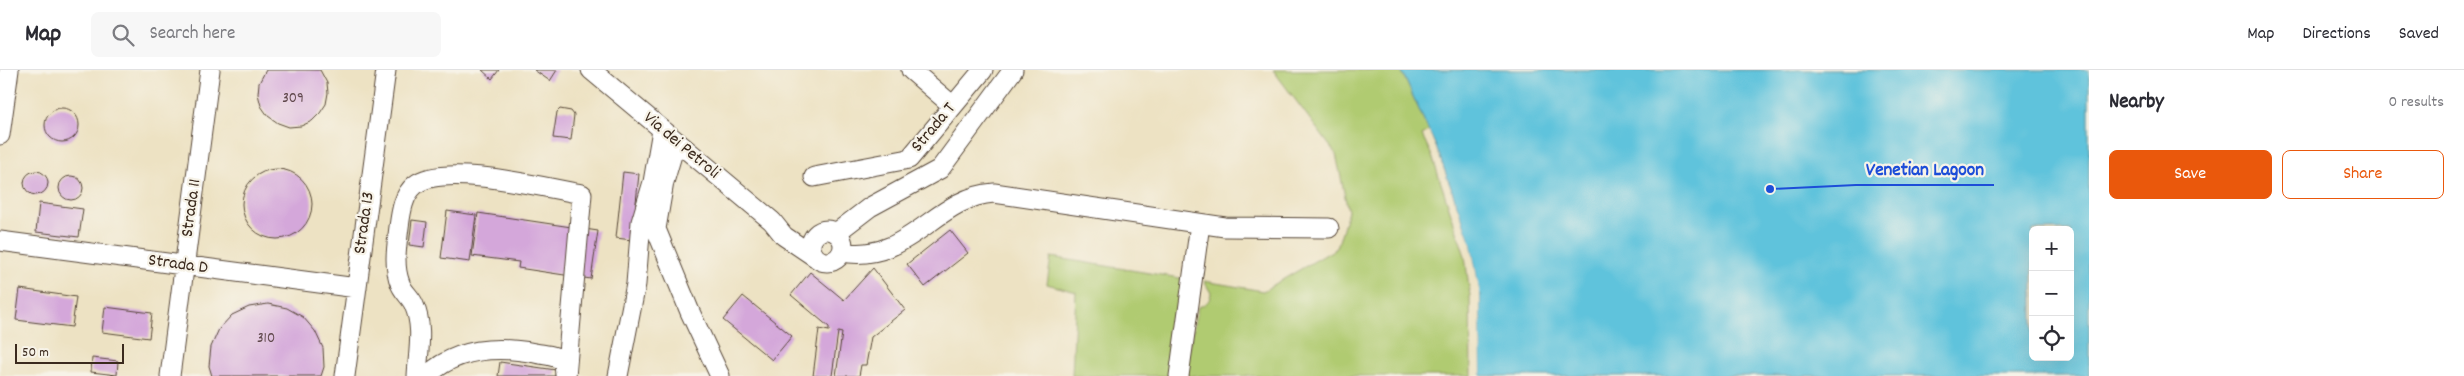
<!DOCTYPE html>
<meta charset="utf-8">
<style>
body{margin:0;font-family:Dekko,sans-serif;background:#f7f7f7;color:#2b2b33}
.controls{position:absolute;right:15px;bottom:15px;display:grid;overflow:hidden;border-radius:8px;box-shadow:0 5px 20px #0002}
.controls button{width:45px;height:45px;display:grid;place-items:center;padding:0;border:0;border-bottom:1px solid #e1e1e2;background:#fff;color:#2b2b33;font:25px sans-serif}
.scale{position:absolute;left:15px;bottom:12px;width:109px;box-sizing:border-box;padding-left:5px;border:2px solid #3b2a1e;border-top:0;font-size:14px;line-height:18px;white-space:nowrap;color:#3b2a1e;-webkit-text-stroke:4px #f7f3e8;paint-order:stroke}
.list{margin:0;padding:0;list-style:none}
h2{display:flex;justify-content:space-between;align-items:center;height:65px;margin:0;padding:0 20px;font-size:21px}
h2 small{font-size:16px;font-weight:400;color:#7c7c81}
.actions{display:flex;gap:10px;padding:15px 20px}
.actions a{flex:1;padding:11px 0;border:1px solid #ea580c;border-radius:8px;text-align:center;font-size:18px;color:#ea580c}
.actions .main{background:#ea580c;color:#fff}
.icon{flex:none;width:28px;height:28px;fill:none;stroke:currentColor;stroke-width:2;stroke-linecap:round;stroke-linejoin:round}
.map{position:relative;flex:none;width:2089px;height:306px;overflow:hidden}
header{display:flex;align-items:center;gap:30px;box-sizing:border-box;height:70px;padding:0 25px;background:#fff;border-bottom:1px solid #e1e1e2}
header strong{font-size:24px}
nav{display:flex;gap:28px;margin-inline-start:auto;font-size:18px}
.search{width:350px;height:45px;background:#f7f7f7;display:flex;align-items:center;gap:12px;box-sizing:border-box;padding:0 18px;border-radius:8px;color:#7c7c81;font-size:19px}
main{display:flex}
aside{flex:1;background:#fff}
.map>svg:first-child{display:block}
</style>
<header>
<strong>Map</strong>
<div class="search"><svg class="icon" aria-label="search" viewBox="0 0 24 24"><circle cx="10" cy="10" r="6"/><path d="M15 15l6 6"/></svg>Search here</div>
<nav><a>Map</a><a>Directions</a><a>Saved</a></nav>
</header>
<main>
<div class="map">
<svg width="2089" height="306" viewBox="0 0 2089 306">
<rect width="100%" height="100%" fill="#f7f3e8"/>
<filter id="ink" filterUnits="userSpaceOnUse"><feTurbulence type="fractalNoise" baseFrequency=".02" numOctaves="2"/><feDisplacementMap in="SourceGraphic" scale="10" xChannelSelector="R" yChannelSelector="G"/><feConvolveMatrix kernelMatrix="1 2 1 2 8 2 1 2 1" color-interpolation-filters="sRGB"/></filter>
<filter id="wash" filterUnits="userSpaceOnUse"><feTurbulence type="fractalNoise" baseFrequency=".0096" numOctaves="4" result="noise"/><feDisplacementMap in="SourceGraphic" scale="20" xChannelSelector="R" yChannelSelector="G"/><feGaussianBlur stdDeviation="1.12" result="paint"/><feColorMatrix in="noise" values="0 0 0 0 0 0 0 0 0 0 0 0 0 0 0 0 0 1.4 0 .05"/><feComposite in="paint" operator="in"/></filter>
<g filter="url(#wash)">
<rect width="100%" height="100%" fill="#ede2c3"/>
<path fill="#b0cb71" stroke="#767a48" d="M1273 0H1401L1429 61 1422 65 1432 86 1465 186 1470 226 1471 306H1183L1198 237C1206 235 1210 231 1211 223L1204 211 1263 221 1337 178 1348 141 1336 84Z
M1051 187 1186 209 1180 226 1175 306H1072L1076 222 1047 214Z"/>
<path fill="#5ec3dc" stroke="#4c767d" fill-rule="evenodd" d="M1401 0H2089V306H1481L1480 225 1471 174 1437 79ZM2033 160H2070V287H2033Z"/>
<path fill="#ede2c3" d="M1429 61 1471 174 1480 225 1481 306H1478V225L1468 175 1426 62Z"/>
<g id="blocks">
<path fill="#d4a7da" d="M266 0H320L327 13 328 23 326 34 320 43 312 51 301 56 289 57 278 53 268 46 261 36 258 24 259 13Z
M482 0H499L492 9Z
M534 0H557L550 11Z
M45 55a17 17 0 1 1 34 0a17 17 0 1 1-34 0Z
M560 39 571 41 574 45 571 70 553 68 557 42Z
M242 134a35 35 0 1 1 70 0a35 35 0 1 1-70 0Z
M24 113a12 12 0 1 1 24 0a12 12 0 1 1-24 0Z
M623 102 639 104 632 170 616 168Z
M59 118a12 12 0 1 1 24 0a12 12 0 1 1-24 0Z
M39 133 83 139 79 167 36 162Z
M447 141 476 145 470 192 441 188Z
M478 143 598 161 591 209 518 198 519 192 472 186Z
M412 150 427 152 424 177 409 175Z
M950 160 968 183 925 217 907 194Z
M873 198 905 240 871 267 866 295H861L859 306H836L842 263 838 262 832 306H813L819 259 829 261V257L791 225 810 202 844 230Z
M20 219 76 227 72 257 16 250Z
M743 226 792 266 772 290 723 250Z
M268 234 287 238 303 247 315 261 323 278 324 297 321 306H212L209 296 211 277 219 259 232 245 249 237Z
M105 237 152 243 149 268 102 262Z
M92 288 118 291 117 305 91 302Z
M500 292 556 300 555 306H498Z"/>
</g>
</g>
<g filter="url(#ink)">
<use href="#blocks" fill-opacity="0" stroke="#564637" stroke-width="1"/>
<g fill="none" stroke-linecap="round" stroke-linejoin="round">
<g stroke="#564637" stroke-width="21">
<path id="minor" d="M591 0 772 151 784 166 815 187
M911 0 953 36
M0 65 9 0
M676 71 664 112 656 159 690 242 720 306
M814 107 909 89 983 0
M811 176a16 16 0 1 1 32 0a16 16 0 1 1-32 0Z
M836 163 870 137 940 99 1013 0
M0 171 357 218
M842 182C909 194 935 127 994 123L1225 157 1329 158
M170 306 210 0
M345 306 386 0
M417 306C418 282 424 257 414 235 411 227 402 221 400 213 393 196 397 174 399 157 401 142 403 125 415 115 442 92 546 118 582 124L566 306
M427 306C456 278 497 276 535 283 544 285 557 285 564 292L565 305
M618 306 636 214 641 152 653 112 662 60
M1179 306 1200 154"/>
</g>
<use href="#minor" stroke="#fff" stroke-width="19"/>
</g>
</g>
<g text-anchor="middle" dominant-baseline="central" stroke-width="4.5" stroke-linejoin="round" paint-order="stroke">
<g font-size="15" fill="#61494d">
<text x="293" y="29">309</text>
<text x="266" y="269">310</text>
</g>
<g font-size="18" fill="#3b2a1e" stroke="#f7f3e8">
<text transform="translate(934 58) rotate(-50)">Strada T</text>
<text transform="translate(681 76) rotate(40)">Via dei Petroli</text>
<text transform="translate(192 138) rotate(-82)">Strada 11</text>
<text transform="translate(365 153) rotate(-82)">Strada 13</text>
<text transform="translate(178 195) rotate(8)">Strada D</text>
</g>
</g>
<path fill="none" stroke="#1d4ed8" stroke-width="2" d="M1770 119L1856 115H1994"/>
<circle fill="#1d4ed8" stroke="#f7f3e8" stroke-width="2" cx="1770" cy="119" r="5"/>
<g font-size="19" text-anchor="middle" font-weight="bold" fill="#1d4ed8" stroke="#f7f3e8" stroke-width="4.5" stroke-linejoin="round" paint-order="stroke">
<text x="1925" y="105">Venetian Lagoon</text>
</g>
</svg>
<div class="controls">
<button>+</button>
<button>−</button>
<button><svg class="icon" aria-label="locate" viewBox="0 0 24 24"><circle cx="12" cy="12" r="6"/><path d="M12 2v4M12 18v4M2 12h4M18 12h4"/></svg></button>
</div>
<div class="scale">50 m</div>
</div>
<aside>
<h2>Nearby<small>0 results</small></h2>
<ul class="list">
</ul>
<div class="actions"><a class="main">Save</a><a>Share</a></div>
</aside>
</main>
